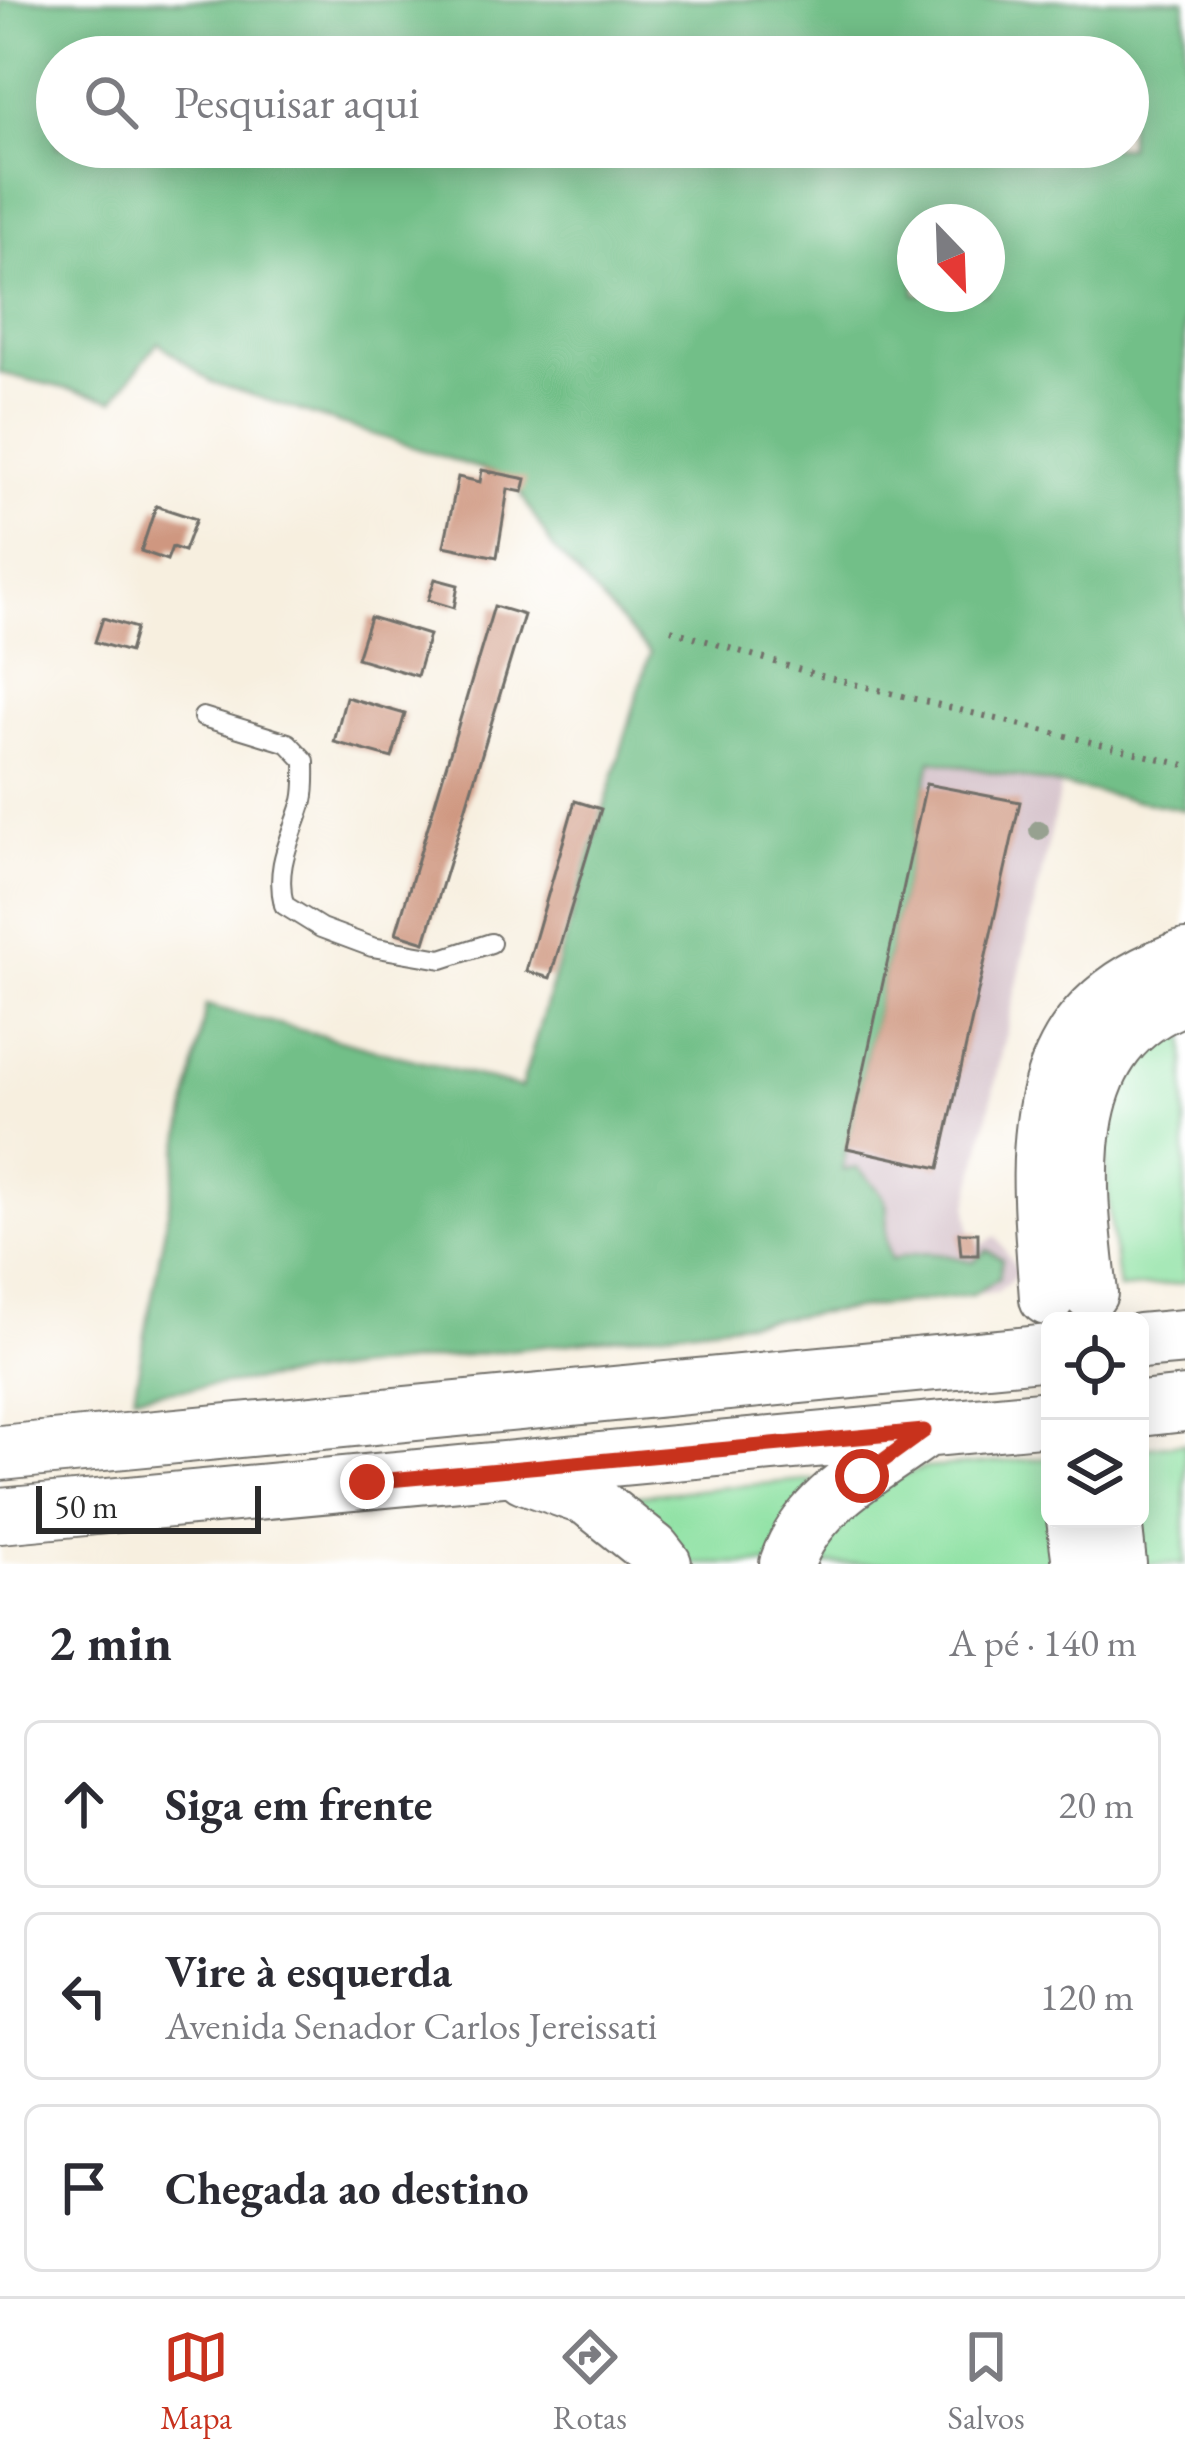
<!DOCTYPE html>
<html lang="pt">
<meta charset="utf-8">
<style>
body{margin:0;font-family:"EB Garamond",serif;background:#f2f2f3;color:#2b2b33}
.controls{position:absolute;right:36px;bottom:36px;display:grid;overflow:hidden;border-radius:18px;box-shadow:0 6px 30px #0003}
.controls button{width:108px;height:108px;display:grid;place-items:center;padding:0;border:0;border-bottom:3px solid #e1e1e2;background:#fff;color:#2b2b33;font:60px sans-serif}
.compass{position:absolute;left:897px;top:204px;width:108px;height:108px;border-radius:50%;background:#fff;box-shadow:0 6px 30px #0003;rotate:157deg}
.scale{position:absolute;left:36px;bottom:30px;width:225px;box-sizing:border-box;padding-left:12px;border:6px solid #2b2b2b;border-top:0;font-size:33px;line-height:42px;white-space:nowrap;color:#2b2b2b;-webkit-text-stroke:9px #fff;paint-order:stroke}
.stop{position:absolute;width:36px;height:36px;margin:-27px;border:9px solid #c8321e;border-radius:50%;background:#fff}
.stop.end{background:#c8321e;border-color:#fff;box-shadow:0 3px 12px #0008}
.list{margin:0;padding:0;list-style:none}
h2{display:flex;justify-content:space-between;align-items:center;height:156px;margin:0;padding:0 48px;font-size:51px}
h2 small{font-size:39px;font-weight:400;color:#7c7c81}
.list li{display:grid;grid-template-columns:78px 1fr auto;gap:36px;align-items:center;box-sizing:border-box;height:168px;margin:0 24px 24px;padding:0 24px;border:3px solid #e1e1e2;border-radius:18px}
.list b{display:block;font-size:45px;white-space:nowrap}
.list p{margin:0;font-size:39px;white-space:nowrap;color:#7c7c81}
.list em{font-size:39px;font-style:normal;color:#7c7c81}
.icon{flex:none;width:66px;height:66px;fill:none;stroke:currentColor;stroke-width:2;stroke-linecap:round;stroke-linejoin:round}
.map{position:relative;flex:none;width:1185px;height:1564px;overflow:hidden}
.search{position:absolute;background:#fff;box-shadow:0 6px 30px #0003;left:36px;right:36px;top:36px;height:132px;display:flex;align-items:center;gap:30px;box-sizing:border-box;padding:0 42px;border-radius:66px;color:#7c7c81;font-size:45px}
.sheet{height:732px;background:#fff}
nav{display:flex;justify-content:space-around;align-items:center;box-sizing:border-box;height:168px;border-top:3px solid #e1e1e2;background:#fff;font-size:33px;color:#7c7c81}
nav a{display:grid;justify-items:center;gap:6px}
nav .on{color:#c8321e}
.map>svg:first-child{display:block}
</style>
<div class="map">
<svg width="1185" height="1564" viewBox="0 0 1185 1564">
<rect width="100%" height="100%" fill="#fff"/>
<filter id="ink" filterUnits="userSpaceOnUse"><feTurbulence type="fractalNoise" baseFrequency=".00833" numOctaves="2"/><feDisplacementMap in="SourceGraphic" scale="24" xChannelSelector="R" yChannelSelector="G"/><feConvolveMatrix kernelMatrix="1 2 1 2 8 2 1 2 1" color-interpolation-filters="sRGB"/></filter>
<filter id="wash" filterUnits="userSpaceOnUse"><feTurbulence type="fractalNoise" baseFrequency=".004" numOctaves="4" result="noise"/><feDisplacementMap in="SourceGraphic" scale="48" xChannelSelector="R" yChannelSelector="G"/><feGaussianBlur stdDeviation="2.7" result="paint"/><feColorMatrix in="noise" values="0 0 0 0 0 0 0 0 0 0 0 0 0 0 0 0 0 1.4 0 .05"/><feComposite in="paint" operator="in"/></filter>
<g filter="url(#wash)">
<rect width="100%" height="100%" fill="#f7efdf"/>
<path fill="#d2bdc6" d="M931 759 1061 786 968 1206 970 1233H978L979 1246 996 1237 1019 1273 997 1292 574 1340 827 1241Z"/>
<path fill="#8de1a2" stroke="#5c8666" stroke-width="3" d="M1185 1018V1283L1119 1289C1113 1240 1092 1115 1121 1074 1136 1053 1165 1035 1185 1018Z
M1185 1443V1564H1140V1448Z
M1050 1458V1519L1064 1564H809L818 1544 893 1479 924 1468Z
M814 1479 770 1564H684L622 1497Z"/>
<path fill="#72bf88" stroke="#4e755a" stroke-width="3" fill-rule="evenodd" d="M0 0H1185V810L931 760 842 1170 857 1168C908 1213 875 1209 891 1260 921 1249 942 1253 972 1262L987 1250 1002 1259 999 1278 973 1295 134 1395 206 1005 521 1088 650 653 553 548 512 479 211 382 158 342 114 400 0 373ZM57 57H1128V147H57ZM915 222H987V294H915Z"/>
<g id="blocks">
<path fill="#cf9780" d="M482 470 526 479 523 492 508 489 497 557 444 546 458 477 480 482Z
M156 506 196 519 184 551 172 547 167 560 141 551Z
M435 579 458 585 454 608 428 600Z
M494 606 524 615 425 942 396 933Z
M370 617 429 635 417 676 357 658Z
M103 618 136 628 129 652 95 642Z
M346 697 405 714 392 758 334 742Z
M926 784 1020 802 939 1168 847 1148Z
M575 801 601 809 550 978 526 971Z
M959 1233H978V1255H961Z"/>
</g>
</g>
<g filter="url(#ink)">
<use href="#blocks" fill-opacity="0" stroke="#72706a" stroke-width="3"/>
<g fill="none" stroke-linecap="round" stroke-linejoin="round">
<g stroke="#72706a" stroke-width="22">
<path id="lane" d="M203 717 288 743 305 761C305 774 306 788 303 801 292 838 274 865 284 905L321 928 372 947 442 959 491 943"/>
</g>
<g stroke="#72706a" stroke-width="58">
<path id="primary" d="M1090 1293C1078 1185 1057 1043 1185 997
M1047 1298C1037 1152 1017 1014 1185 957
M1140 1341 1185 1337
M1140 1409 1185 1404
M0 1453 1050 1352
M524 1476 589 1499 653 1550 664 1564
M0 1516 1050 1418
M1074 1519 1080 1564
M1114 1519 1119 1564
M787 1564C807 1501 873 1468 924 1431"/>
</g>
<path stroke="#72706a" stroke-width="6" stroke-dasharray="3 9" stroke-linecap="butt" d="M671 630 817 675 1185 765"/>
<use href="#lane" stroke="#fff" stroke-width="18"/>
<use href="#primary" stroke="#fff" stroke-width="54"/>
</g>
<circle fill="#97a190" cx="1039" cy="830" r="10"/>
</g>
<g fill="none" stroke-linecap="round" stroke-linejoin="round" filter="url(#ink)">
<path stroke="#c8321e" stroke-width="15" d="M367 1482 924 1431 862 1476"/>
</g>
</svg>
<div class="controls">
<button><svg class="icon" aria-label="locate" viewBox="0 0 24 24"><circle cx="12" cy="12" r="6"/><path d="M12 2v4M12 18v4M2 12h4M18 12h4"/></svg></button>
<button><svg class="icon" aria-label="layers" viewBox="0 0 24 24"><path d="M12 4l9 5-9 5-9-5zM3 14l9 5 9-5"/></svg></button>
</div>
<svg class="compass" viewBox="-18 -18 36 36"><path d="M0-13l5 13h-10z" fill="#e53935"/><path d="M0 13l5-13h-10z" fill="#7c7c81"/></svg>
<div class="scale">50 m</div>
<div class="stop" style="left:862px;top:1476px"></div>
<div class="stop end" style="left:367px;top:1482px"></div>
<div class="search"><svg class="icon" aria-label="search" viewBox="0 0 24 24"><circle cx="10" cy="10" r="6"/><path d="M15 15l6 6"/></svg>Pesquisar aqui</div>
</div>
<section class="sheet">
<h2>2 min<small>A pé · 140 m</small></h2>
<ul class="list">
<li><svg class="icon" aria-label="ahead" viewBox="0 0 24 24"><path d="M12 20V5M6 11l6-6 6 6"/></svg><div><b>Siga em frente</b></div><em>20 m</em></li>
<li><svg class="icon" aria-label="left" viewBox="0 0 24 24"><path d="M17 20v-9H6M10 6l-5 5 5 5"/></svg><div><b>Vire à esquerda</b><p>Avenida Senador Carlos Jereissati</p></div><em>120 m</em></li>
<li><svg class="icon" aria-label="arrive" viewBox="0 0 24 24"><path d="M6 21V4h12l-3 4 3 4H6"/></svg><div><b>Chegada ao destino</b></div></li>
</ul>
</section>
<nav>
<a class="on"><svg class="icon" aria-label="map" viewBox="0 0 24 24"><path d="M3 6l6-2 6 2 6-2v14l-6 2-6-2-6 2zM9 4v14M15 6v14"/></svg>Mapa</a>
<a><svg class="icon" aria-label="directions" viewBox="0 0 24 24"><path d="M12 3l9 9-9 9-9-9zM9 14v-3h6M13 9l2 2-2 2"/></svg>Rotas</a>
<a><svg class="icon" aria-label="saved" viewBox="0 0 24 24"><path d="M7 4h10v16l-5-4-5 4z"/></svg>Salvos</a>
</nav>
